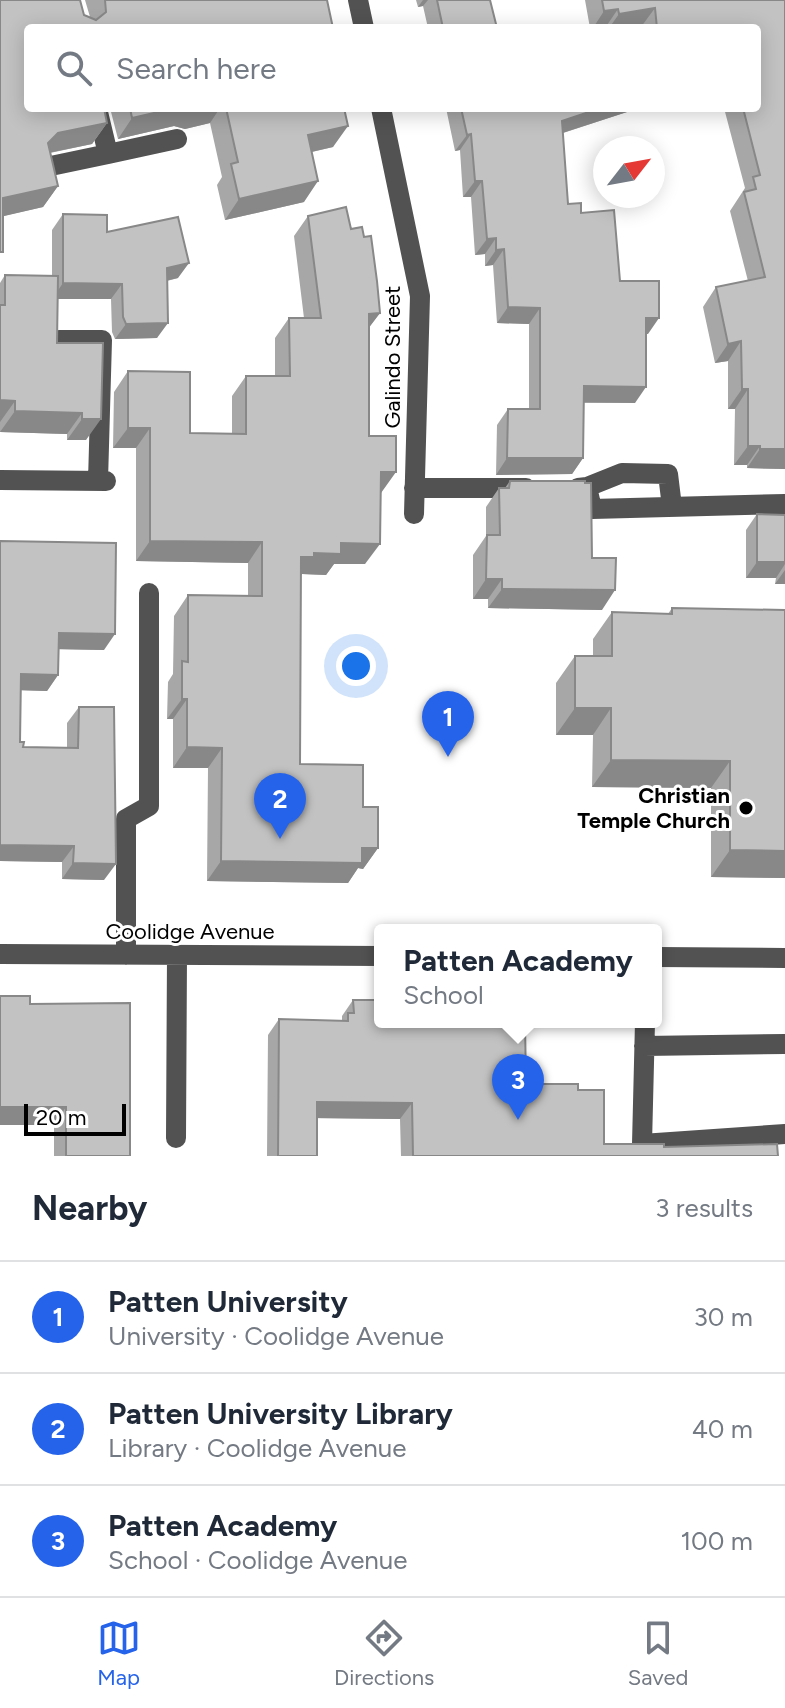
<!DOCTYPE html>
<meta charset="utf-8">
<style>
body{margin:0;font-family:Figtree,sans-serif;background:#f6f6f7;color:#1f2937}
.compass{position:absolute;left:593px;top:136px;width:72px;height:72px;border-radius:50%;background:#fff;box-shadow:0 4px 20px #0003;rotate:59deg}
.scale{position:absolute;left:24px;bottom:20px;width:102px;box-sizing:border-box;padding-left:8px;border:4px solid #000;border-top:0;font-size:22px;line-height:28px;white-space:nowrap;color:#000;-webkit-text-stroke:6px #fff;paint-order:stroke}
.you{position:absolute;left:356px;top:666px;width:28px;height:28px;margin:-20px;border:6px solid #fff;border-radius:50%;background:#1a73e8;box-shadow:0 0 0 12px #1a73e833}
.badge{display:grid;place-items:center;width:52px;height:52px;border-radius:50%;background:#2563eb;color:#fff;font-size:26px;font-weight:700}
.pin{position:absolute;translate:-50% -66px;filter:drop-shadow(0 2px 4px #0008)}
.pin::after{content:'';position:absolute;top:42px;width:28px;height:24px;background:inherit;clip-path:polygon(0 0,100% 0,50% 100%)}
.popup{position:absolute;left:374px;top:924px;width:288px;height:104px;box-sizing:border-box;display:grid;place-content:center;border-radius:8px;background:#fff;filter:drop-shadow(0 2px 6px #0005);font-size:26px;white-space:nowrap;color:#747a83}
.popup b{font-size:30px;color:#1f2937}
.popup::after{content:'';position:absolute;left:50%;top:100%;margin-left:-16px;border:16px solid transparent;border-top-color:#fff}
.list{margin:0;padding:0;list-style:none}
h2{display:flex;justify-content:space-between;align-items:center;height:104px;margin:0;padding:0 32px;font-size:34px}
h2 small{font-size:26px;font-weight:400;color:#747a83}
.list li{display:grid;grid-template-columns:52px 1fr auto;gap:24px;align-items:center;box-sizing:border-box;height:112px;padding:0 32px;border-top:2px solid #e0e1e3}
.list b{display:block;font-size:30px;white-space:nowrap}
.list p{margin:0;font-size:26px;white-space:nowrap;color:#747a83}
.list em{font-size:26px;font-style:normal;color:#747a83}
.icon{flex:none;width:44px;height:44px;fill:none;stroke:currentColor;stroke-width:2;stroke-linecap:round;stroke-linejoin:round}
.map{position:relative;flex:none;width:785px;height:1156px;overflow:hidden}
.search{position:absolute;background:#fff;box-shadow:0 4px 20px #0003;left:24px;right:24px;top:24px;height:88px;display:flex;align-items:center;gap:20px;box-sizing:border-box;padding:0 28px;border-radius:8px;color:#747a83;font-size:30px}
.sheet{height:440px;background:#fff}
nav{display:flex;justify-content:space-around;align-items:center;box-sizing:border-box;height:112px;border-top:2px solid #e0e1e3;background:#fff;font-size:22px;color:#747a83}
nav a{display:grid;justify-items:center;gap:4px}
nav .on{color:#2563eb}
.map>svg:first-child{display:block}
</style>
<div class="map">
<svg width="785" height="1156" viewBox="0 0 785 1156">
<rect width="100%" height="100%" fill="#fff"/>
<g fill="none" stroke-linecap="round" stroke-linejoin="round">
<path stroke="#525252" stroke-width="20" d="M358 0 364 28
M97 108 108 154 177 139
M381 108 420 296 414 514
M46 167 108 154
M59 340H102L98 481
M0 480 106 481
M587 487 622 473 668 474 672 507
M414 488H526
M578 488 587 487 592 509 785 504
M0 954 380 956
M126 955V819L149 806V593
M656 957 785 958
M645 1022 642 1144 785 1134
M644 1046 785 1044
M176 1138 177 955"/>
</g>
<path fill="#a7a7a7" d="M0 0 84 15 90 17 85 0H327L28 28 107 123 92 144 50 153 58 186 43 207 3 216Z
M416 0H490L497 28H428L423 6 418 7Z
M585 0H785V469L747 468V465H734L735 409H728V361L715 363 703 307 716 287 748 281 730 211 745 188 724 108H757V28H590Z
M110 108H344L333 147 312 152 304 202 225 220 217 185 222 177 210 123 185 129 174 126 118 139Z
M446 108H630L627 112 563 133 568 204 581 213 620 281 648 334H646L635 403H584L583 458 572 474 496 475 497 425 508 409H529V324L497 323 493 265 485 266V254L475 255 471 197H463L460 150 455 151Z
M63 214 107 232 178 278 167 281 157 338 115 339 112 332 111 299H57V343H103L86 440H67V434L0 432V283L5 275 52 276V230Z
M308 216 351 229 380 313 369 327V436L381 493 365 564H334L326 575 302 574 301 575 300 764 363 807 378 848 363 869 358 868 348 883 207 881 208 768H173V719H167L168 682 173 674 174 616 188 595 248 596V563L136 561V448H113L114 392 128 371 190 433 232 434V396L246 376H275V338L289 318H304L294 236Z
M510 481 592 558 602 610 488 608V599H473V555L486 536V507L499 488H505Z
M757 514 785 515V584H775L776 578H746V530Z
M0 541 104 650 59 649 58 675 47 691 21 690 20 742 23 747 67 748V723L79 707 104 880 62 879V862L0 861Z
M672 608 785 610V878L711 877V788L592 787 593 735H556V683L575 656H593V639L612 612 668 614Z
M0 996 30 1004 130 1156H54V1125H0Z
M353 1000 526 1084 578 1090 604 1144 664 1147 778 1156H401L400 1119 317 1118V1156H267L268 1035 279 1019 342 1021V1016Z"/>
<path fill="#888" d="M423 0H428L423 6 418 7Z
M655 8 641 27 609 28 619 14Z
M618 9 605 28H593L604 11Z
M176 108H220L210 123 185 129 174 126 118 139 132 118Z
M601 108H630L627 112 550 137 562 121Z
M107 123 92 144 43 154 48 143 58 133Z
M348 126 333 147 293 156 308 135Z
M471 134 460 150 455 151 467 135Z
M318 181 304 202 225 220 239 199Z
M475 181H482L471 197H463Z
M58 186 43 207 0 217 3 198Z
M496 238 485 254 475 255 487 239Z
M504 249 493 265 485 266 496 250Z
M189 263 178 278 156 283 167 268Z
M63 283 122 284 111 299H52Z
M508 307 540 308 529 324 497 323Z
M380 313 365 333 369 314Z
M646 318H659L648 334H635Z
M168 323 157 338 115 339 126 324Z
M741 341 728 361 715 363 728 344Z
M584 386 646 387 635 403 573 402Z
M742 389H748L735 409H728Z
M0 400 15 401 0 422Z
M15 411 82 413 67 434 0 432Z
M82 419H101L86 440H67Z
M128 428H150L136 448H113Z
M748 446H760L747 465H734Z
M760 449H785V469L747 468Z
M507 458H583L572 474 496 475Z
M381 472H396L381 493 367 492Z
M150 541 262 542 248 563 136 561Z
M341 543 380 544 365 564H334L326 575 302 574 299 578 301 557Z
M757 562H785V564L776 578H746Z
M785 570V584H775Z
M486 579H502L488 599H473Z
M502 589 615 590 602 610 488 608Z
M59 633 115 634 104 650 48 649Z
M21 674 58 675 47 691 10 690Z
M182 699H187L173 719H167Z
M575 708H611L593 735H556Z
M187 747 222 748 208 768H173Z
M611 760 730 761 711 788 592 787Z
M0 845 74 846 62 862 0 861Z
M362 848H378L363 869 358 868 348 883 207 881 221 861Z
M730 850 785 851V878L711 877Z
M73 863 116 864 104 880 62 879Z
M317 1102 412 1103 400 1119 306 1118Z
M0 1107H66L54 1125H0Z"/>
<path fill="#c2c2c2" stroke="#888" stroke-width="2" d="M0 0H80L84 15 96 20 106 12 105 0H327L333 28H28V108H104L107 123 58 133 48 143 58 186 3 198V252H0Z
M437 0H490L497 28H443Z
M602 0H785V449H760V446H748V389H742L741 341 728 344 716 287 765 277 744 192 756 189 753 177 760 175 743 108H757V28H657L655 8 619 14 618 9 604 11Z
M130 108H176L132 118Z
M226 108H344L348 126 308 135 318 181 239 199 231 164 238 162Z
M461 108H601L562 121 568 204 581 203V213L614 210 620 281H659V318H646V387L584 386 583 458H507L508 409H540V308L508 307 504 249 496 250V238L487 239 482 181H475L471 134 467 135Z
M346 207 351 229 362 227 364 237 371 236 377 281 380 313 369 314V436H396V472H381L380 544 341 543V554L314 553V557H301L300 764 363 765V807H378V848H362V863L221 861 222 748 187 747V699H182V661L188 662V595L262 596V542L150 541V428H128V371L190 372V433L246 434V376H290L289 318H321L308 216Z
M63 214 107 215V232L178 217 189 263 167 268 168 323 126 324 123 317 122 284 63 283Z
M5 275 58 276 57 343H103L101 419H82V413L15 411V401L0 400V305H5Z
M510 481H585V483H591L592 558H616L615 590 502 589V579H486L487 535H500L499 488H509Z
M757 514 785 515V562H757Z
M0 541 116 543 115 634 59 633 58 675 21 674 20 742H24L23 747 78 748 79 707H114L116 864 73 863 74 846 0 845Z
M672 608 785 610V851L730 850V761L611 760V708H575V656H612V612L672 614Z
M0 996H30V1004L130 1003V1156H66V1107H0Z
M353 1000H380V1022H525L526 1084H578V1090H604V1144H664V1147L777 1144 778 1156H413L412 1103 317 1102V1156H278L279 1019 348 1021V1013H354Z"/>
<circle fill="#000" stroke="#fff" stroke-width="3" cx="746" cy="808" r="8"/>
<g text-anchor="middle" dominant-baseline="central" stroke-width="6" stroke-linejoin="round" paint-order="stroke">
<g font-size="22" fill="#000" stroke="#fff">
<text transform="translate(392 357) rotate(-90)">Galindo Street</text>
<text x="190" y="931">Coolidge Avenue</text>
</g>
<g font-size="22" font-weight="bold" fill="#000" stroke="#fff" text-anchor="end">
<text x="730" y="795">Christian<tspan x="730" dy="25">Temple Church</tspan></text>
</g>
</g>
</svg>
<svg class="compass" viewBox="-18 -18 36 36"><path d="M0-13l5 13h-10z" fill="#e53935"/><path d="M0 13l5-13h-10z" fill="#747a83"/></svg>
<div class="scale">20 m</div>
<div class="you"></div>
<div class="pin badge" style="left:448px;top:757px">1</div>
<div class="pin badge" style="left:280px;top:839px">2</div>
<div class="pin badge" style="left:518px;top:1120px">3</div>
<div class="popup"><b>Patten Academy</b>School</div>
<div class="search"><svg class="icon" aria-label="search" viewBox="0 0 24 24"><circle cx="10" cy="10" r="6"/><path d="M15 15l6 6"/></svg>Search here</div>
</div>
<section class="sheet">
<h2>Nearby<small>3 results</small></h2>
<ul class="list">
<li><span class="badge">1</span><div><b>Patten University</b><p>University · Coolidge Avenue</p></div><em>30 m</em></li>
<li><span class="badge">2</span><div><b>Patten University Library</b><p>Library · Coolidge Avenue</p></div><em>40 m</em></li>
<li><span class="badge">3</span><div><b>Patten Academy</b><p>School · Coolidge Avenue</p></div><em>100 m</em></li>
</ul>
</section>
<nav>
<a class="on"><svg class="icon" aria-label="map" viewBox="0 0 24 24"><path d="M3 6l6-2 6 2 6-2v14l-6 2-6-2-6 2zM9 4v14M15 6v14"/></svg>Map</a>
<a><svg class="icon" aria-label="directions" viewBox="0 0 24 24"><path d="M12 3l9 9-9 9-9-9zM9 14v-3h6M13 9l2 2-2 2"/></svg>Directions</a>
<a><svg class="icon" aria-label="saved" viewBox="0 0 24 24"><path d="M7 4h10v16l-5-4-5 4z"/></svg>Saved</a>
</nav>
